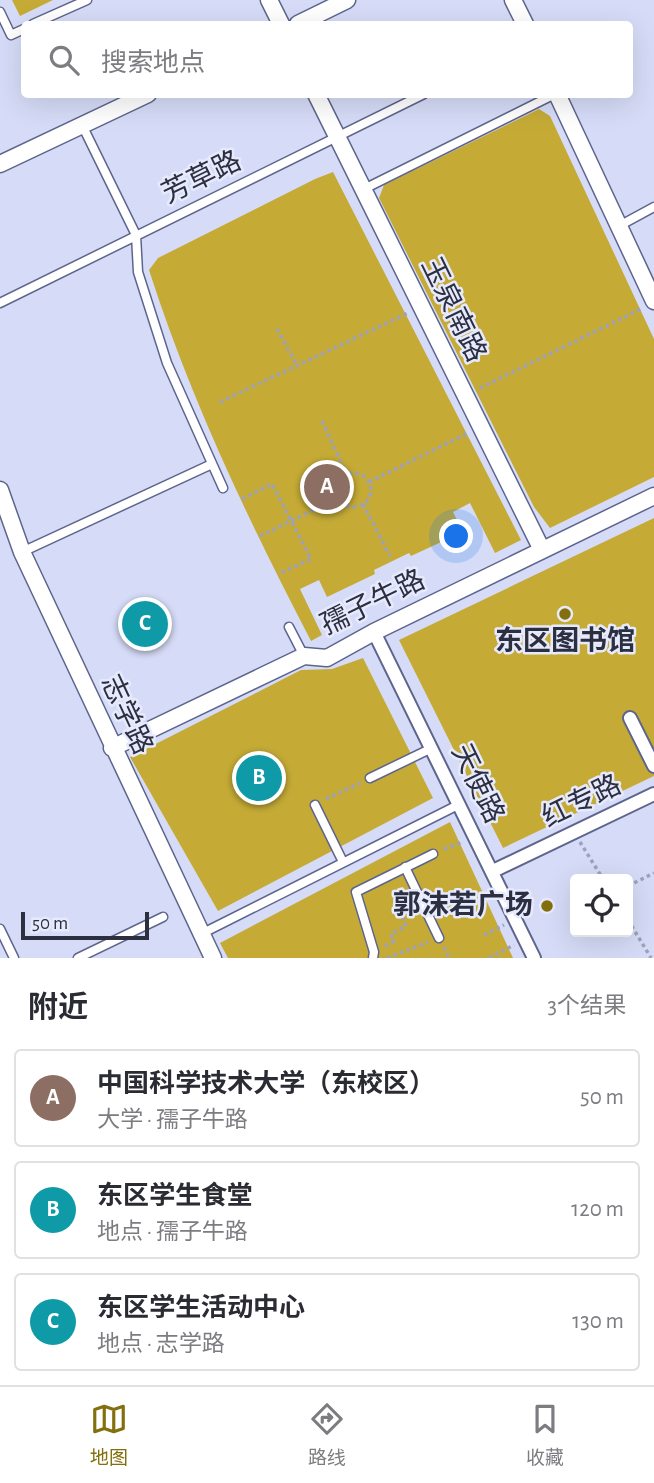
<!DOCTYPE html>
<html lang="zh">
<meta charset="utf-8">
<style>
body{margin:0;font-family:"Alegreya Sans","Noto Sans SC",sans-serif;background:#f2f2f3;color:#2b2b33}
.controls{position:absolute;right:21px;bottom:21px;display:grid;overflow:hidden;border-radius:7px;box-shadow:0 7px 28px #0002}
.controls button{width:63px;height:63px;display:grid;place-items:center;padding:0;border:0;border-bottom:2px solid #e1e1e2;background:#fff;color:#2b2b33;font:35px sans-serif}
.scale{position:absolute;left:21px;bottom:18px;width:128px;box-sizing:border-box;padding-left:7px;border:4px solid #2b2f40;border-top:0;font-size:19px;line-height:24px;white-space:nowrap;color:#2b2f40;-webkit-text-stroke:5px #e6eafc;paint-order:stroke}
.you{position:absolute;left:457px;top:537px;width:24px;height:24px;margin:-18px;border:5px solid #fff;border-radius:50%;background:#1a73e8;box-shadow:0 0 0 10px #1a73e833}
.badge{display:grid;place-items:center;width:46px;height:46px;border-radius:50%;background:#836f0d;color:#fff;font-size:23px;font-weight:700}
.pin{position:absolute;translate:-50% -50%;border:4px solid #fff;box-shadow:0 2px 7px #0006}
.list{margin:0;padding:0;list-style:none}
h2{display:flex;justify-content:space-between;align-items:center;height:91px;margin:0;padding:0 28px;font-size:30px}
h2 small{font-size:23px;font-weight:400;color:#7c7c81}
.list li{display:grid;grid-template-columns:46px 1fr auto;gap:21px;align-items:center;box-sizing:border-box;height:98px;margin:0 14px 14px;padding:0 14px;border:2px solid #e1e1e2;border-radius:7px}
.list b{display:block;font-size:26px;white-space:nowrap}
.list p{margin:0;font-size:23px;white-space:nowrap;color:#7c7c81}
.list em{font-size:23px;font-style:normal;color:#7c7c81}
.icon{flex:none;width:38px;height:38px;fill:none;stroke:currentColor;stroke-width:2;stroke-linecap:round;stroke-linejoin:round}
.map{position:relative;flex:none;width:654px;height:958px;overflow:hidden}
.search{position:absolute;background:#fff;box-shadow:0 7px 28px #0002;left:21px;right:21px;top:21px;height:77px;display:flex;align-items:center;gap:18px;box-sizing:border-box;padding:0 24px;border-radius:7px;color:#7c7c81;font-size:26px}
.sheet{height:427px;background:#fff}
nav{display:flex;justify-content:space-around;align-items:center;box-sizing:border-box;height:98px;border-top:2px solid #e1e1e2;background:#fff;font-size:19px;color:#7c7c81}
nav a{display:grid;justify-items:center;gap:4px}
nav .on{color:#836f0d}
.map>svg:first-child{display:block}
</style>
<div class="map">
<svg width="654" height="958" viewBox="0 0 654 958">
<rect width="100%" height="100%" fill="#d6dcf7"/>
<path fill="#c5ab36" d="M12 0H53L20 16Z
M539 109 550 116 654 339V477L550 528 534 507 379 198 384 185Z
M333 172 521 540 495 553 470 503 453 512 463 532 411 556 409 553 374 570 375 574 327 597 319 580 300 589 322 635 311 641C249 522 190 398 149 270L158 258 315 179Z
M654 518V776L503 848 399 640Z
M363 658 433 798 218 911 130 757 301 670 332 669Z
M450 822 513 958H228L220 943Z"/>
<g fill="none" stroke-linecap="round" stroke-linejoin="round">
<g stroke="#5e658c" stroke-width="11">
<path id="service" d="M0 12 11 35 24 29
M33 24 87 0
M82 125 136 235 138 272 167 363 223 488
M364 189 555 94
M619 226 654 207
M0 303 424 94
M22 552 212 464
M289 627 304 656
M370 778 432 748
M315 805 343 862
M405 867 439 938
M0 929 14 958
M203 933 460 804
M78 958 163 917
M373 958 374 952 356 892 433 854"/>
</g>
<g stroke="#5e658c" stroke-width="16">
<path id="pedestrian" d="M374 632 534 958
M630 718 654 766
M493 871 654 794"/>
</g>
<g stroke="#5e658c" stroke-width="19">
<path id="minor" d="M269 0 281 24
M513 0 525 24
M298 24 347 0
M316 94 542 550
M557 94 654 301
M0 164 148 94
M0 490 22 552 213 958
M112 748 304 656 327 658 374 632 654 496"/>
</g>
<path stroke="#9da2ba" stroke-width="3.5" stroke-dasharray="3.5 3.5" stroke-linecap="butt" d="M277 329 297 365
M480 388 643 308
M220 402 408 313
M322 421 347 475
M337 490a17 17 0 1 1 34 0a17 17 0 1 1-34 0Z
M369 482 468 433
M242 499 272 484 311 559 278 574
M363 504 390 556
M260 536 340 497
M326 799 360 783
M580 842 603 879
M444 849 463 842
M628 886 654 873
M628 920 651 958
M484 935 504 925
M385 946 394 941 391 934 406 926 403 918 414 914
M444 947 449 958
M387 958 428 942
M489 958 514 945"/>
<use href="#service" stroke="#fff" stroke-width="8"/>
<use href="#pedestrian" stroke="#fff" stroke-width="12"/>
<use href="#minor" stroke="#fff" stroke-width="16"/>
</g>
<g fill="#836f0d" stroke="#e6eafc" stroke-width="2.5">
<circle cx="565" cy="614" r="7"/>
<circle cx="547" cy="906" r="7"/>
</g>
<g text-anchor="middle" dominant-baseline="central" stroke-width="5" stroke-linejoin="round" paint-order="stroke">
<g font-size="28" fill="#2b2f40" stroke="#e6eafc">
<text transform="translate(202 178) rotate(-26)">芳草路</text>
<text transform="translate(453 310) rotate(64)">玉泉南路</text>
<text transform="translate(373 603) rotate(-26)">孺子牛路</text>
<text transform="translate(126 715) rotate(65)">志学路</text>
<text transform="translate(477 784) rotate(64)">天使路</text>
<text transform="translate(582 802) rotate(-26)">红专路</text>
</g>
<g font-size="28" font-weight="bold" fill="#2b2f40" stroke="#e6eafc">
<text x="565" y="642">东区图书馆</text>
<text x="533" y="906" text-anchor="end">郭沫若广场</text>
</g>
</g>
</svg>
<div class="controls">
<button><svg class="icon" aria-label="locate" viewBox="0 0 24 24"><circle cx="12" cy="12" r="6"/><path d="M12 2v4M12 18v4M2 12h4M18 12h4"/></svg></button>
</div>
<div class="scale">50 m</div>
<div class="you"></div>
<div class="pin badge" style="left:327px;top:487px;background:#8d6e63">A</div>
<div class="pin badge" style="left:259px;top:778px;background:#0f9aa8">B</div>
<div class="pin badge" style="left:145px;top:624px;background:#0f9aa8">C</div>
<div class="search"><svg class="icon" aria-label="search" viewBox="0 0 24 24"><circle cx="10" cy="10" r="6"/><path d="M15 15l6 6"/></svg>搜索地点</div>
</div>
<section class="sheet">
<h2>附近<small>3个结果</small></h2>
<ul class="list">
<li><span class="badge" style="background:#8d6e63">A</span><div><b>中国科学技术大学（东校区）</b><p>大学 · 孺子牛路</p></div><em>50 m</em></li>
<li><span class="badge" style="background:#0f9aa8">B</span><div><b>东区学生食堂</b><p>地点 · 孺子牛路</p></div><em>120 m</em></li>
<li><span class="badge" style="background:#0f9aa8">C</span><div><b>东区学生活动中心</b><p>地点 · 志学路</p></div><em>130 m</em></li>
</ul>
</section>
<nav>
<a class="on"><svg class="icon" aria-label="map" viewBox="0 0 24 24"><path d="M3 6l6-2 6 2 6-2v14l-6 2-6-2-6 2zM9 4v14M15 6v14"/></svg>地图</a>
<a><svg class="icon" aria-label="directions" viewBox="0 0 24 24"><path d="M12 3l9 9-9 9-9-9zM9 14v-3h6M13 9l2 2-2 2"/></svg>路线</a>
<a><svg class="icon" aria-label="saved" viewBox="0 0 24 24"><path d="M7 4h10v16l-5-4-5 4z"/></svg>收藏</a>
</nav>
